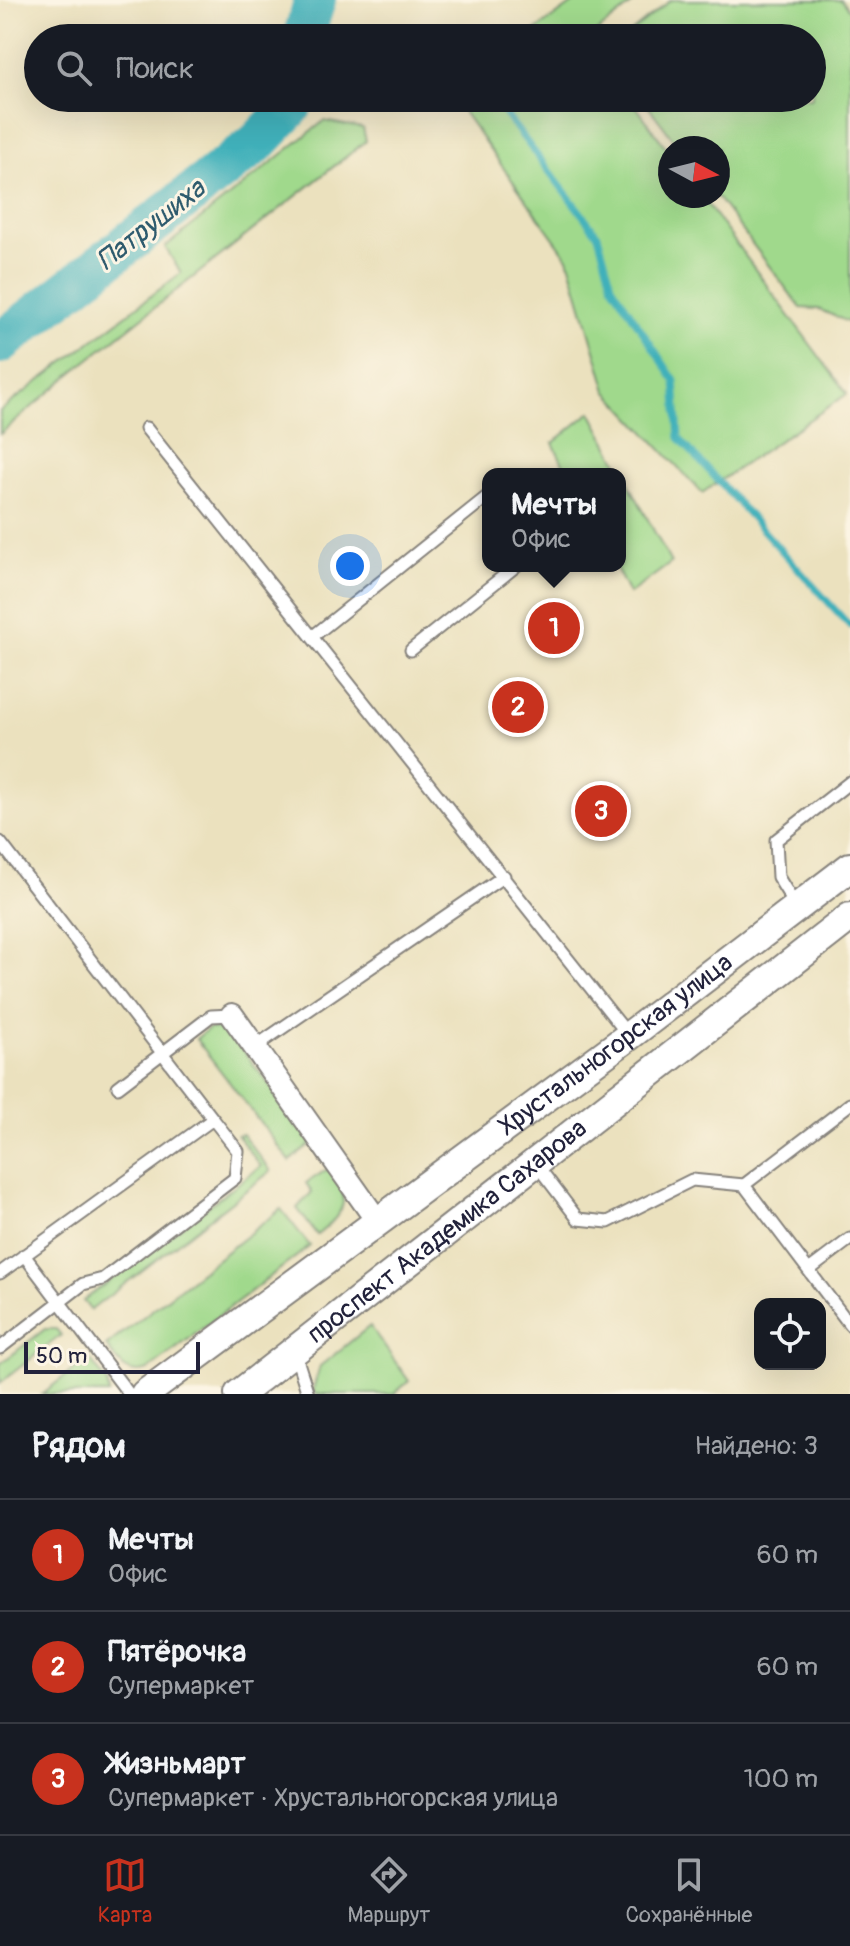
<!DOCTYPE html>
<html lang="ru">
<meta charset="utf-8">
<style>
body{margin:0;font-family:Pangolin,sans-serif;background:#242831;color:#f1f3f6}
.controls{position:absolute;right:24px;bottom:24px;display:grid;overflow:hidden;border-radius:16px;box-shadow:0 8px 32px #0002}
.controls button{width:72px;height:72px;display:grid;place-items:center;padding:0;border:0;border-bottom:2px solid #363941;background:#171b24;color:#f1f3f6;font:40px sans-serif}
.compass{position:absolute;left:658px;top:136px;width:72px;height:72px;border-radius:50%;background:#171b24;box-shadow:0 8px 32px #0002;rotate:97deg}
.scale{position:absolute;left:24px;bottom:20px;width:176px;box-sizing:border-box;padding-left:8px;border:4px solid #22223b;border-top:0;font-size:22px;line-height:28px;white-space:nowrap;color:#22223b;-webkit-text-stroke:6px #fcf5e5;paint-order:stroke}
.you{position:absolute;left:350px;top:566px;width:28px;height:28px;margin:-20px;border:6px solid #fff;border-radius:50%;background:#1a73e8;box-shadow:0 0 0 12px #1a73e833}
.badge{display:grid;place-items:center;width:52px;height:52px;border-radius:50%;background:#c8321e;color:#fff;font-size:26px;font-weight:700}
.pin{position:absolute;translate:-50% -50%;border:4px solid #fff;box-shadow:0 2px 8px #0006}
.popup{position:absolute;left:482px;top:468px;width:144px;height:104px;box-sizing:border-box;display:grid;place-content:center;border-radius:16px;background:#171b24;filter:drop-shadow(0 2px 6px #0005);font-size:26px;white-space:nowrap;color:#9ea1a6}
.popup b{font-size:30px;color:#f1f3f6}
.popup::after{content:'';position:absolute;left:50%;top:100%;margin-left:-16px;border:16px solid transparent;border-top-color:#171b24}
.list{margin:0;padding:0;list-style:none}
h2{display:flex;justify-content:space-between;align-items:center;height:104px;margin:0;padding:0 32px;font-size:34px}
h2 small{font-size:26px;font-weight:400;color:#9ea1a6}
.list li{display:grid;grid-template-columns:52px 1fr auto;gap:24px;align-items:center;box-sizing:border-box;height:112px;padding:0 32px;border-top:2px solid #363941}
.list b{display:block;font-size:30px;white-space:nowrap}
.list p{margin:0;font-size:26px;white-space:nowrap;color:#9ea1a6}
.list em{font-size:26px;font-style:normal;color:#9ea1a6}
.icon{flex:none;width:44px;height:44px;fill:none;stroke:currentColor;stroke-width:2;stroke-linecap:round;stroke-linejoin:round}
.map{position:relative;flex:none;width:850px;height:1394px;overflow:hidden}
.search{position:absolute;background:#171b24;box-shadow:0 8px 32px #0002;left:24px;right:24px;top:24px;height:88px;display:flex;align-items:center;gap:20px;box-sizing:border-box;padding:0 28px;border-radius:44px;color:#9ea1a6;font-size:30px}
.sheet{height:440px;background:#171b24}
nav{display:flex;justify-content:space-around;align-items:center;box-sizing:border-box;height:112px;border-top:2px solid #363941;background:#171b24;font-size:22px;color:#9ea1a6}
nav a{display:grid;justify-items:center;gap:4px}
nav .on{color:#c8321e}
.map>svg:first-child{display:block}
</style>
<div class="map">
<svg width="850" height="1394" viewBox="0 0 850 1394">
<rect width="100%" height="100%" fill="#fcf5e5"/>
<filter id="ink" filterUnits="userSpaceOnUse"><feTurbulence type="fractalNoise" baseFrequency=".0125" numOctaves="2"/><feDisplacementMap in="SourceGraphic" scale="16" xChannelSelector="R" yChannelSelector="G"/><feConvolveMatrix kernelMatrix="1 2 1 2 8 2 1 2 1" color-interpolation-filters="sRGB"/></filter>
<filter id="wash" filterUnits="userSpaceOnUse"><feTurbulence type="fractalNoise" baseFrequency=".006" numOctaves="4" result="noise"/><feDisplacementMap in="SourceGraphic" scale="32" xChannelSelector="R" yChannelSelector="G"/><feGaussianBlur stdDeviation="1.8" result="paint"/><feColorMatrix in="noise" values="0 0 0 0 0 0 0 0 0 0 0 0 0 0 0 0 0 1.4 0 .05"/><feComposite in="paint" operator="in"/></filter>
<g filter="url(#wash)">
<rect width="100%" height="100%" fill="#ebe1be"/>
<path fill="#a0d98c" stroke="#617e64" stroke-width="2" d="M578 0H638L589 38H525Z
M671 0H841L850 11V323L818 309 801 308 716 196 718 148H680L642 98H812V38H624Z
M630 98 670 153V196H701L847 394 702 493 607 391 568 258 461 109 412 99Z
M324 121 363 128 366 141 78 368 0 434V411L181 273 165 247Z
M591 412 671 563 629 594 615 566H620V474H568L553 443Z
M209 1028 227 1030 314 1142 290 1161 196 1039Z
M242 1134 271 1171 91 1310 83 1301 261 1166 237 1135Z
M331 1167C351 1198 347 1212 317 1235L297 1208 312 1192 306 1183Z
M281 1209 310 1246 148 1370C126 1378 119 1362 106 1346Z
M370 1326 409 1381 394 1394H315L313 1389 320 1366Z
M45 1329H56L61 1335 0 1383V1364Z
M89 1358 107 1382 109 1394H42Z"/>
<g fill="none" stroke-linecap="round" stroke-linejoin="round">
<path stroke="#40b0ba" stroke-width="7" d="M493 98 598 235 612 285 675 381 679 438 850 626
M291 107 347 105 355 98"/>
<path stroke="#40b0ba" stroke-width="42" d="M303 38 315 0
M0 343 258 142 291 107 292 98"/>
</g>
</g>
<g filter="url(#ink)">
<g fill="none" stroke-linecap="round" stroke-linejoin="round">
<g stroke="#86827c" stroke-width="15">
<path id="service" d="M146 428 629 1036
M312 637 488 496
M411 650 516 566
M0 842 213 1119 0 1273
M797 908 778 877 776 840 850 782
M256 1046 504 876
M118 1087 211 1016 232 1015
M536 1164 578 1219 608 1222 692 1180 744 1185 850 1104
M744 1185 850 1325
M24 1255 129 1394
M809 1270 850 1239
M0 1348 83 1284 103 1279 235 1178 238 1151 213 1119
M295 1353 308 1394"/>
</g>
<g stroke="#86827c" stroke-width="26">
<path id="minor" d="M232 1015 378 1222"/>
</g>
<g stroke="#86827c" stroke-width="32">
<g id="tertiary">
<path id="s1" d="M145 1394 629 1036 850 867"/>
<path id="s2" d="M239 1394 850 917"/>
</g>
</g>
<use href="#service" stroke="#fff" stroke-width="11"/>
<use href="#minor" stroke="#fff" stroke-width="22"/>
<use href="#tertiary" stroke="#fff" stroke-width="28"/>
</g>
</g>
<g text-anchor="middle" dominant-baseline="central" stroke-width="6" stroke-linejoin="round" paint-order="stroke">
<g font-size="26" fill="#22223b" stroke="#fcf5e5">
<text stroke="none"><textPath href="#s1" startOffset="586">Хрустальногорская улица</textPath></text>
<text stroke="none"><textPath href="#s2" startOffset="264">проспект Академика Сахарова</textPath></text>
</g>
<g font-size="28" font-style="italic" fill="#2e5b6e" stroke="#fcf5e5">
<text transform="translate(151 225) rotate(-38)">Патрушиха</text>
</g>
</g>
</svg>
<div class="controls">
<button><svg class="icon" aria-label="locate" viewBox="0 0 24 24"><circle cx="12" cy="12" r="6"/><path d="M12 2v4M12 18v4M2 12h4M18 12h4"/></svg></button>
</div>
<svg class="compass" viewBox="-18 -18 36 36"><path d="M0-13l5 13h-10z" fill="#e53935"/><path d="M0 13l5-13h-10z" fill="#9ea1a6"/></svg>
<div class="scale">50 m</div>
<div class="you"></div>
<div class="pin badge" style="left:554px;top:628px">1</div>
<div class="popup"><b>Мечты</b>Офис</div>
<div class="pin badge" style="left:518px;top:707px">2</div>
<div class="pin badge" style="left:601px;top:811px">3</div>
<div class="search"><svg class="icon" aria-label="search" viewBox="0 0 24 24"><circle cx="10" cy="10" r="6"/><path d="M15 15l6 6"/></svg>Поиск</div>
</div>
<section class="sheet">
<h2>Рядом<small>Найдено: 3</small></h2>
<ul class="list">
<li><span class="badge">1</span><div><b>Мечты</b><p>Офис</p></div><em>60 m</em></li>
<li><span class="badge">2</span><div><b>Пятёрочка</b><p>Супермаркет</p></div><em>60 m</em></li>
<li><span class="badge">3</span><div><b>Жизньмарт</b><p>Супермаркет · Хрустальногорская улица</p></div><em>100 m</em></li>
</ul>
</section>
<nav>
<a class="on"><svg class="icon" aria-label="map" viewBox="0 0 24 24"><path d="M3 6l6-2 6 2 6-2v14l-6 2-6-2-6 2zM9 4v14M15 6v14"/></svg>Карта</a>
<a><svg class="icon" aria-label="directions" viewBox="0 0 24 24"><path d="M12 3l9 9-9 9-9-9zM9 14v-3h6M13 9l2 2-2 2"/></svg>Маршрут</a>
<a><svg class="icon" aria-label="saved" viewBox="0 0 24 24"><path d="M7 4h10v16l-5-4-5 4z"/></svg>Сохранённые</a>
</nav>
